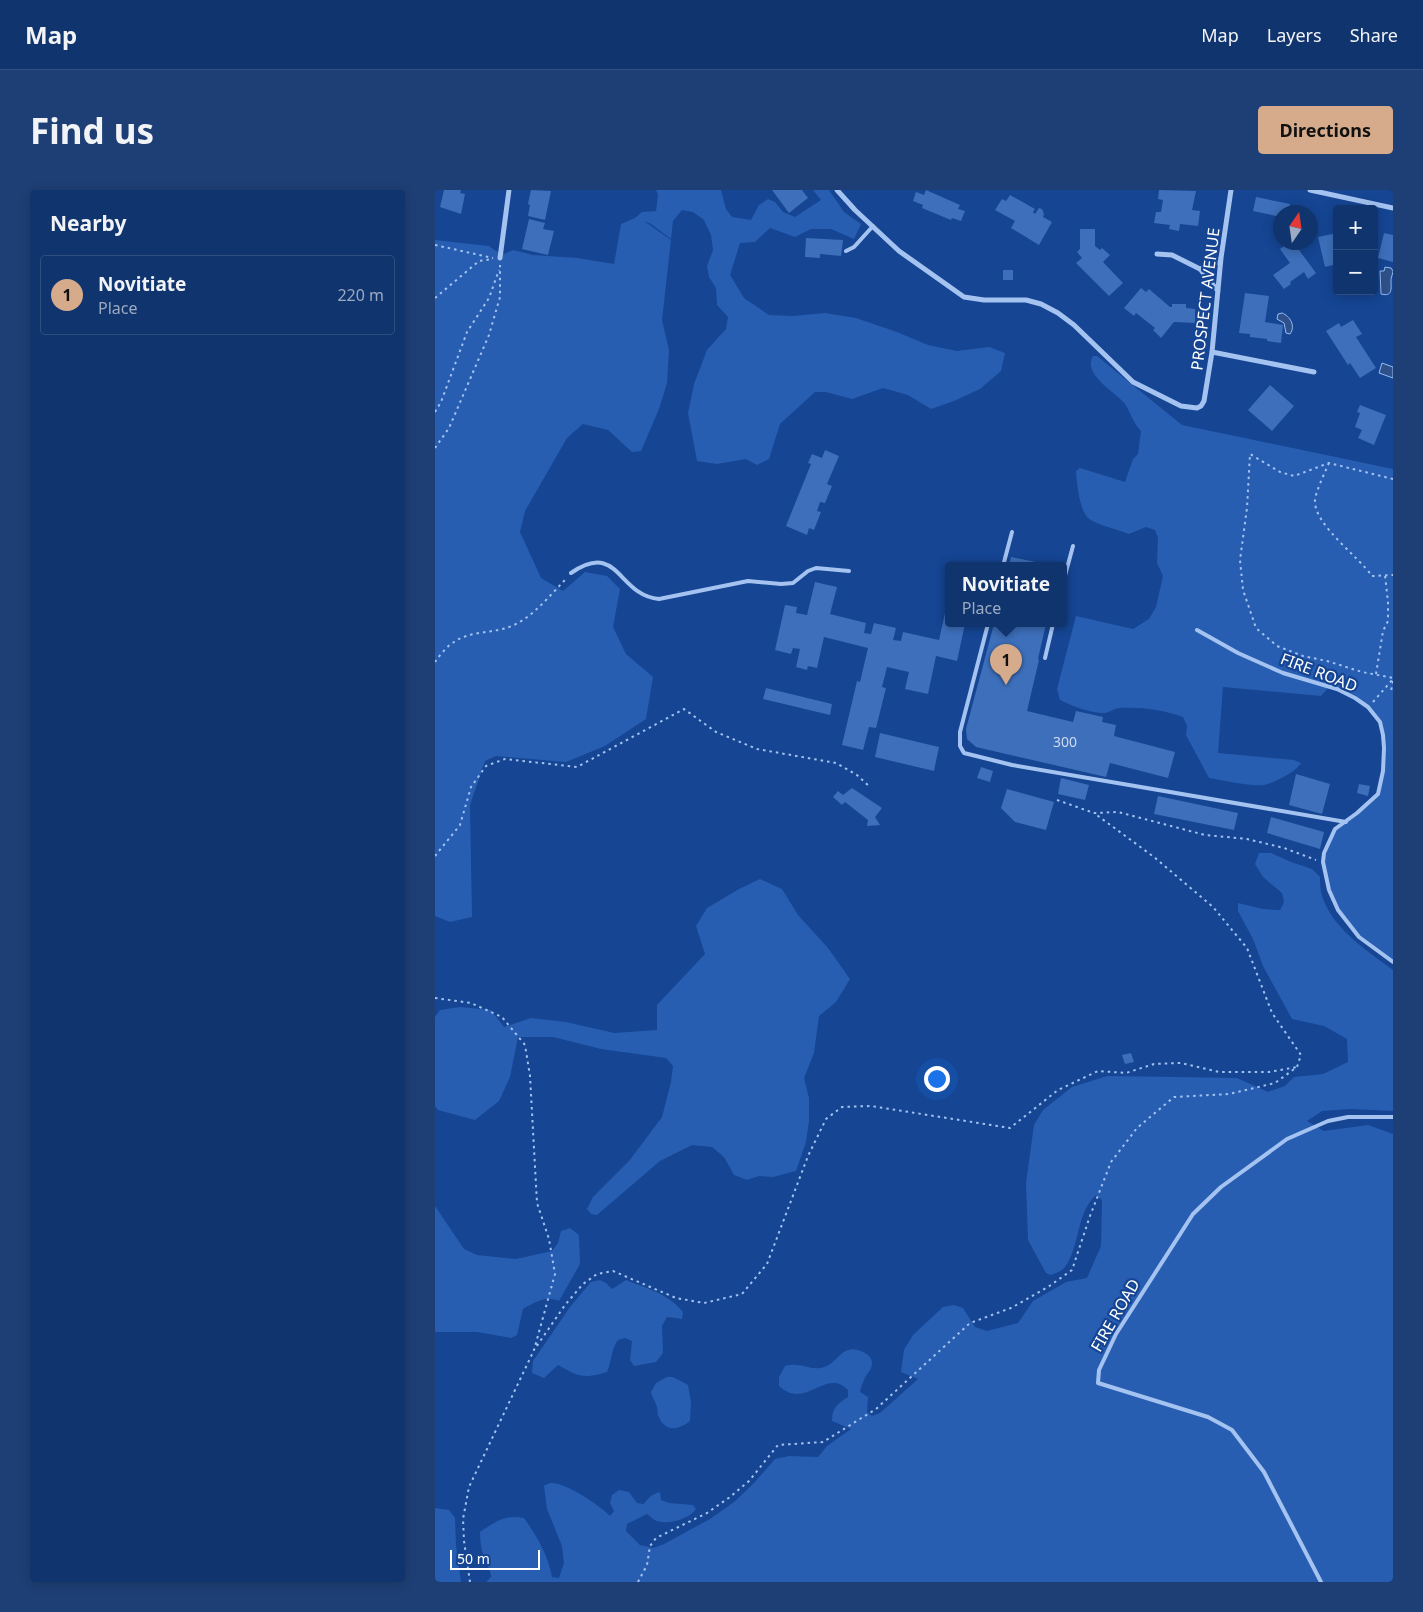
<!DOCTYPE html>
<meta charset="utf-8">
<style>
body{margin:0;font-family:"Noto Sans",sans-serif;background:#1e3f76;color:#f1f3f6}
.controls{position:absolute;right:15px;top:15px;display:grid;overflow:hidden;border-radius:5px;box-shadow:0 2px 12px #0003}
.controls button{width:45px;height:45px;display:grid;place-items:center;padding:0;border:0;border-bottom:1px solid #304f81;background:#10346e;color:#f1f3f6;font:25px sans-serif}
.compass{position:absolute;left:838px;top:15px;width:45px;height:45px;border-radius:50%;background:#10346e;box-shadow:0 2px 12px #0003;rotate:13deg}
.scale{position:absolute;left:15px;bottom:12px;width:90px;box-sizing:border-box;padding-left:5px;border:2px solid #fff;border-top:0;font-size:14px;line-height:18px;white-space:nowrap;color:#fff;-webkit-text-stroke:4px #154593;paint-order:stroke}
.you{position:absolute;left:501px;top:888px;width:18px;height:18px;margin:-12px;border:4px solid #fff;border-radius:50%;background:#1a73e8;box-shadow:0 0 0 8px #1a73e833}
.badge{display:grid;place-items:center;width:32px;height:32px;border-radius:50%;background:#d6ab8b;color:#111;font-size:16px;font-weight:700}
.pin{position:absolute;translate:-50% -41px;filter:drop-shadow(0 1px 2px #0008)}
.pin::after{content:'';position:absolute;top:26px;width:18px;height:15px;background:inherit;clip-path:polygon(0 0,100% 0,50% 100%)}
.popup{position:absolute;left:510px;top:372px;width:122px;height:65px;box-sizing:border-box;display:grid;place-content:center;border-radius:5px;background:#10346e;filter:drop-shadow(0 1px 4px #0005);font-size:16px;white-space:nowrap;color:#9caac2}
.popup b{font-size:19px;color:#f1f3f6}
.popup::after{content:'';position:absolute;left:50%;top:100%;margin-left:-10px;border:10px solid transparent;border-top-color:#10346e}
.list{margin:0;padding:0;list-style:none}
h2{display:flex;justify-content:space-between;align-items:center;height:65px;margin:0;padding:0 20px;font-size:21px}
h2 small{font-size:16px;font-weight:400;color:#9caac2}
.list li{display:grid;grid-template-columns:32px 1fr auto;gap:15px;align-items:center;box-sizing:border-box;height:80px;margin:0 10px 10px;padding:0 10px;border:1px solid #304f81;border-radius:5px}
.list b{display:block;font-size:19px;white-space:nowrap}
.list p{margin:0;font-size:16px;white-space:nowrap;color:#9caac2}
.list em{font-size:16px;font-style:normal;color:#9caac2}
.map{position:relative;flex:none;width:958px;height:1392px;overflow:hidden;border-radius:5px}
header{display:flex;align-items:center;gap:30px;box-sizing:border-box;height:70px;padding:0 25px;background:#10346e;border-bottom:1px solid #304f81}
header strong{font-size:24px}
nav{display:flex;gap:28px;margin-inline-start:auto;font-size:18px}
.intro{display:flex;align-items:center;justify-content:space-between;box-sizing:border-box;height:120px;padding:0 30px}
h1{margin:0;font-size:35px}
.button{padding:12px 22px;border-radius:5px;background:#d6ab8b;color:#111;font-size:18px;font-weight:700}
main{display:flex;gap:30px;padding:0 30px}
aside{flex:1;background:#10346e;border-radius:5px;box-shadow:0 2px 12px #0003}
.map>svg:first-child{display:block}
</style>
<header>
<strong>Map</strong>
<nav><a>Map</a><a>Layers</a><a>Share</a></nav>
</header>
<div class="intro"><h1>Find us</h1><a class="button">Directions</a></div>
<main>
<aside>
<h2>Nearby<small></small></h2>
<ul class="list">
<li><span class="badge">1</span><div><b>Novitiate</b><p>Place</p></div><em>220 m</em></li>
</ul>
</aside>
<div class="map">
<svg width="958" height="1392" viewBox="0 0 958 1392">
<rect width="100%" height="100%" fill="#154593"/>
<path fill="#275eb2" d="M221 0H286L291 19 297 27 316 30 324 15 333 9 340 12 348 22 360 27 386 10 378 0H394L409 22 426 34 419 49 396 39H376L360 47 335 38 320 52 305 53 295 85 309 108 334 125 358 126 390 123 421 128 462 142 493 155 522 161 554 157 570 163 566 181 545 199 519 211 496 219 473 205 448 198 417 209 391 202H380L345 234 334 269 322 275 311 269 282 274 262 271 253 223 259 194 272 160 291 139 293 127 282 115 281 98 274 87 272 76 278 60 276 45 269 30 258 22 247 20 238 31 236 49 216 34 209 31 236 50 227 130 234 160 232 193 224 219 206 261 197 262 173 240 148 234 132 248 90 321 85 342 106 388 128 401 150 382 172 386 185 399 178 437 191 464 218 487 211 529 170 556 131 572 61 566 50 571 35 615 37 727 15 732 0 726V50L54 56 61 61 69 64 78 60 98 65 142 68 179 74 186 34 200 28 207 22 221 21 223 5Z
M658 166H662L747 235 958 279V772L924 747 903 720 894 700 888 672 900 639 943 604 948 581 949 558 945 532 933 517 920 508 894 497 886 506 788 497 783 563 859 570 866 573C861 582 839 593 829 595 818 597 786 590 774 588L751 545 752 536 748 527C728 520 707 517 685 518 679 518 673 524 667 523 653 522 637 516 625 510L622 499 641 426 698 439 714 429 721 417 728 386 722 373 723 348 720 340 711 337 694 344C685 340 659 334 653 328 644 319 642 293 641 281L645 278 690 292 698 269 703 264 706 241C698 233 696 223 690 214 681 202 647 185 658 166Z
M824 663H836L856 672 877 679 885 687C885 691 885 697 886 702 894 736 931 760 958 780V921L915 919 887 921 872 931 889 941 933 935 958 944V1392H51L56 1387C56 1379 51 1375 49 1367 46 1359 45 1351 45 1342 60 1332 70 1324 89 1328 102 1346 113 1365 117 1387L124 1388 129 1373 127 1356 112 1319 109 1296C110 1295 114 1293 116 1293 130 1292 166 1316 175 1326L179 1321 175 1313 177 1305 184 1300 194 1302 202 1313 209 1314C213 1308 217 1304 225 1302L226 1310 234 1313 258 1315 261 1319C254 1329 234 1335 222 1331 218 1330 215 1326 212 1324L192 1334 191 1341 205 1355 218 1358 229 1354 275 1329 299 1312 318 1294 340 1269 354 1266 383 1267 392 1256 416 1239 397 1231C397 1218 402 1214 413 1207V1200C390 1177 371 1221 344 1196V1187L350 1176C366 1172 373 1180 385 1178 403 1176 406 1151 428 1162 433 1164 437 1168 437 1173 437 1181 431 1184 429 1190 427 1194 426 1198 425 1202L433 1207 432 1222 437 1226 445 1223 483 1189 466 1182 469 1160 478 1145 508 1117 519 1115 528 1118 540 1137 552 1141 583 1133 598 1111 631 1092 652 1088 666 1056 667 1010 661 1005C641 1023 645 1057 630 1077 627 1081 621 1083 616 1085L611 1083 593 1050 591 993 599 935 608 920 637 897 672 886 740 887 802 888 833 902 850 896 859 887 888 884 913 872 912 849 889 836 857 829 828 776 818 749 803 721V713L828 719 845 720 849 712 847 703 828 687 820 674Z
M325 689 347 699 363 725 393 758 415 789 401 812 384 826 379 863 369 888 374 908V931L371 952 361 981 338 987 324 986 312 990 299 985 289 967 277 957 257 955 225 971 162 1025 156 1024 152 1019 158 1007 194 971 227 927 236 892 238 876 231 868 166 859 118 847H83L75 887 64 911 40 930 3 920 0 916V827L5 820 25 817 56 820 69 837 96 828 131 832 179 843 222 840V815L270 764 261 736 272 718 304 699Z
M0 1016 29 1059 42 1065 81 1069 117 1061 123 1053 126 1041 135 1038 144 1045 145 1074 124 1111C110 1105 101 1112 88 1119L82 1145 76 1148 42 1142H0Z
M165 1090 171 1093 177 1099 191 1090C211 1098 234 1104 248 1122L247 1129 232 1127 227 1136 228 1163 221 1172 199 1176 195 1170 197 1151 190 1148 183 1150C176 1159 177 1171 172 1182 148 1189 144 1187 123 1175L109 1188 97 1183 98 1171 135 1117 156 1092Z
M232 1187H238L253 1195 256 1212 255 1231C243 1241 229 1242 223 1225 222 1222 223 1219 222 1217 220 1211 217 1207 216 1202L221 1193Z
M0 1318 14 1320 20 1328 21 1355 26 1392H0Z"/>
<path fill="#2e518b" stroke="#96bdf4" d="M950 77 956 78 958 81C958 82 956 89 956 90 956 99 958 107 946 104L945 81H949Z
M847 123C855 126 861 136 855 144L851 143 849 133 842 129 843 124Z
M947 173 958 177V188L944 183Z"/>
<path fill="#3d6fbb" d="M9 0H26L25 3 30 4 26 24 5 17Z
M96 0 116 1 110 30 93 26 95 15 93 14Z
M337 0H367L373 8 354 23Z
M491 0 525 15 523 19 530 21 526 31 517 28 516 30 487 18 488 15 478 11 481 2 489 5Z
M724 0 761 1 757 20 765 21 763 36 745 34 744 41 734 39 735 35 719 33 721 22H726L728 10 723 9Z
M575 5 600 19 598 22 600 24 604 18 607 19 609 24 608 27 617 32 604 55 576 38 580 31 560 20 567 9 571 11Z
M821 7 855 14 853 22H846V27L818 21Z
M94 29 110 33 108 39 119 41 113 65 87 59Z
M645 39H660V56L665 60 667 58 675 65 668 72 688 93 674 106 641 73 647 68 642 62 645 59Z
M902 43V79L899 80 898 75 890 77 883 47Z
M949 43 958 45V72L943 68Z
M371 48 408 50 406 66 385 64V68L370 67Z
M855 52H862L866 58 864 60 881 83 873 89 869 82 855 92 856 94 849 99 838 85 855 73 845 59Z
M568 80H578V90H568Z
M706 98 711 102 714 99 735 117H737V114H751V118L760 119V133L739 132 726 148 718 140 720 138 701 123 699 126 689 118Z
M810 103 834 106 830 132 848 135 846 153 832 151V149L815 147V144L804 143Z
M918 130 927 144 921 147 941 178 925 188 915 173 913 175 891 141 904 133 906 137Z
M835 195 859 216 837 241 813 220Z
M925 215 951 225 939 255 923 248 927 240 920 237 925 223 922 222Z
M390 260 404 266 392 294 397 296 390 313 385 312 382 321 386 322 379 340 374 338 372 345 351 336 376 274 373 273 377 264 387 268Z
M576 367 615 375V376H574Z
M380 392 402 397 395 424 431 433 429 443 436 444 439 433 461 438 458 450 466 451 468 442 504 450 510 423 514 424V434H530L522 471 501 466 493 504 470 499 474 482 452 477 447 497 451 498 441 538 434 537 428 560 407 555 422 491 425 492 433 458 389 447 382 478 373 476 372 480 361 477 365 459 358 458 356 464 340 460 350 415 362 417 361 423 372 425Z
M559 434H611L603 469 604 470 592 521 638 532 641 521 668 527 667 532 681 535 679 546 740 562 733 588 675 573 671 587 541 557 532 549 531 539Z
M331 498 397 514 395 525 328 509Z
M445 543 504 557 499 581 440 567Z
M546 577 558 581 555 592 542 588Z
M861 584 895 594 887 624 854 615Z
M626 588 654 595 650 610 623 604Z
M924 594 935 596 933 606 922 603Z
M417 598 447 618 440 627 445 635 432 636 433 630 410 612 407 615 398 607 403 601 408 605Z
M572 599 619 612 611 640 580 632 566 618Z
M723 606 803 623 799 640 719 624Z
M836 627 889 642 885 659 832 643Z
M696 863 699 872 690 874 687 865Z"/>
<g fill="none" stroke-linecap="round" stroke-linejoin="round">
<path stroke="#a4c3f1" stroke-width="2" stroke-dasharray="2.5 4" stroke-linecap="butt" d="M0 55 58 68
M0 108 44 71 58 69
M0 222 6 212 32 142 54 108 64 80
M0 258 14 238 54 145 65 107V75
M894 273C890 282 881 301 880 310 878 334 924 367 937 386L958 385
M958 289 894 273 859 286 845 282 815 264 812 318 805 370 808 400 821 438 842 456 868 466 892 471 927 482 958 488
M0 472C5 465 12 456 19 452 36 440 60 444 79 435 100 425 115 405 131 389
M941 484 948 441 953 431V412L950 385
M958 491 956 501 958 502
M938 512 958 489
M622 610 659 623 683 622 770 645 812 649 849 658 881 670
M0 666 25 635 36 597 51 576 70 569 142 577 249 519 281 542 322 559 401 573 422 585 435 597
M0 808 36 813 67 827 90 855 95 886 102 1013 114 1049 120 1084 99 1160 130 1115 148 1094 162 1084 178 1081 241 1108 269 1113 307 1104 332 1074 373 966 391 929 407 917 436 916 575 938 623 900 663 881 691 883 719 874 746 873 784 882H834L862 877
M35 1392 29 1351 28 1329 34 1297 99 1160
M203 1392 212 1375 215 1356 221 1348 272 1323 295 1307 314 1291 343 1255 388 1252 441 1219 535 1133 576 1118 613 1097 637 1080 655 1026 676 972 702 938 739 907 794 904 840 893 862 877 866 865 837 823 812 758 778 717 719 667 659 623"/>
<path stroke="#a4c3f1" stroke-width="4" d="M411 61 419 57 438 36
M568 376 577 342
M136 383C184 350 182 405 224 409L313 391 346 394 358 393 373 381 381 378 414 381
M628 393 638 356
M553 434 525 542V556L529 563 577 575 911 632
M762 440 803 463 848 483 902 499 920 508 933 517 945 532 948 545 949 558 948 581 943 604 922 623 900 639 889 663 888 672 894 700 903 720 924 747 958 772
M610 468 618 434
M886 1392 829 1282 797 1240 773 1227 663 1193 664 1180 681 1144 758 1024 786 997 852 949 893 931 913 927H958"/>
<path stroke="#a4c3f1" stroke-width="5" d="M402 0 420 20 464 61 529 107 549 110H591L606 114 623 123 639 135 698 192 746 216 762 218 766 216 769 211 777 162 786 68 796 0
M875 0 958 18
M722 64 737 65 765 79 783 101
M65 68 74 0
M765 79 779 75 786 68
M777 162 879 182"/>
</g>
<g text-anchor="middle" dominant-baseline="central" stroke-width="4.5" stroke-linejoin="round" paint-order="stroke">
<g font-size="14" fill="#cedbee">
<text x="630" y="551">300</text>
</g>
<g font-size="16" fill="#fff" stroke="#154593">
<text transform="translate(770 109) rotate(-83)">PROSPECT AVENUE</text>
<text transform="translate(884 482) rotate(21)">FIRE ROAD</text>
<text transform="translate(680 1125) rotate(-60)">FIRE ROAD</text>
</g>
</g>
</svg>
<div class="controls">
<button>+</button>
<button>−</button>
</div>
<svg class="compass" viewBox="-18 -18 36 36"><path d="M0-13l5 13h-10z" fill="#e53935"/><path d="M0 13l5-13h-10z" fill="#9caac2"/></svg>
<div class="scale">50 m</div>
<div class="you"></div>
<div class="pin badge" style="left:571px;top:495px">1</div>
<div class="popup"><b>Novitiate</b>Place</div>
</div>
</main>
